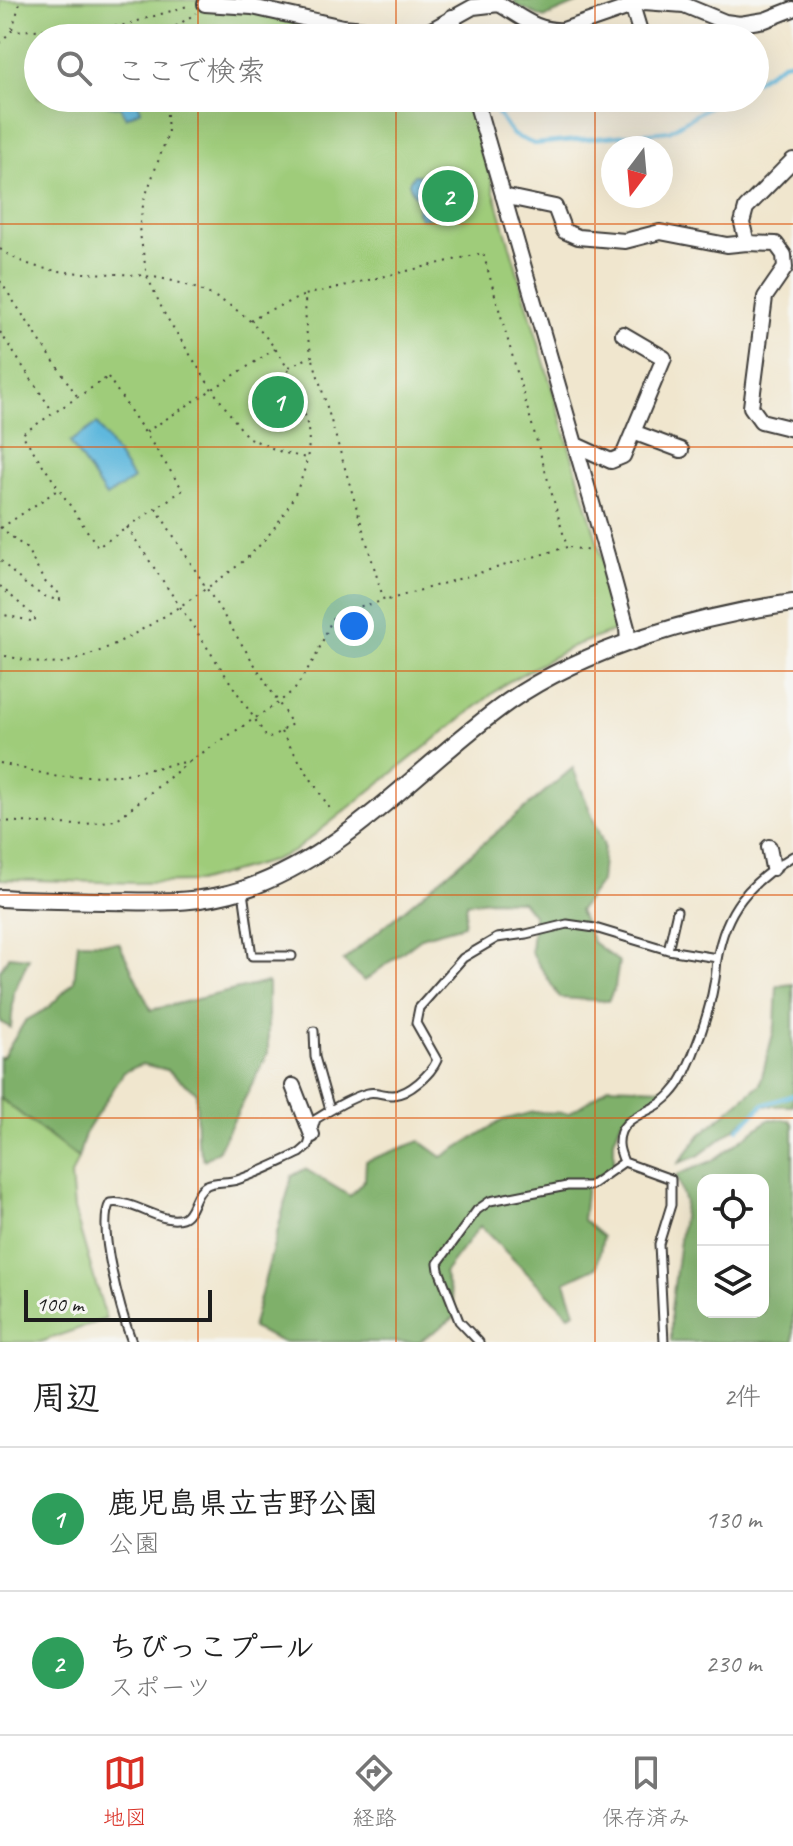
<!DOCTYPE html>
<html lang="ja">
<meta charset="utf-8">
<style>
body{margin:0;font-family:Caveat,"Klee One",sans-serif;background:#f2f2f2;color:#222}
.controls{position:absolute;right:24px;bottom:24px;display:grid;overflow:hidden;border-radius:16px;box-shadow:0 8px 32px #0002}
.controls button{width:72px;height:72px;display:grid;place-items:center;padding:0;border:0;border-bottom:2px solid #e0e0e0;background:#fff;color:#222;font:40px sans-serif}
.compass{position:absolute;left:601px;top:136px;width:72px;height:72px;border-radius:50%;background:#fff;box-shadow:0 8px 32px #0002;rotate:196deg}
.scale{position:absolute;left:24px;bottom:20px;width:188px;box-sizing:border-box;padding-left:8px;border:4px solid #1c1c1c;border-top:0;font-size:22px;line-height:28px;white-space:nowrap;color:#1c1c1c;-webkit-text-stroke:6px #f6f6f2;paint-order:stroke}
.you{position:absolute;left:354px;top:626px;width:28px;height:28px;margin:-20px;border:6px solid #fff;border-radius:50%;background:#1a73e8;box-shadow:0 0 0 12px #1a73e833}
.badge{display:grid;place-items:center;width:52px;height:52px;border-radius:50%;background:#d93025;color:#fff;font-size:26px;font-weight:700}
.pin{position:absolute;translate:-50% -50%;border:4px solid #fff;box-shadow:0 2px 8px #0006}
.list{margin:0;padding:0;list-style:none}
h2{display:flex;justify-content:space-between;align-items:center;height:104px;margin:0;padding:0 32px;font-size:34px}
h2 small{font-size:26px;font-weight:400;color:#767676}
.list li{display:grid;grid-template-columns:52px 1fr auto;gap:24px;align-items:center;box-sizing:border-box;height:144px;padding:0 32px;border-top:2px solid #e0e0e0}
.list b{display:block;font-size:30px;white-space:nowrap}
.list p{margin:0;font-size:26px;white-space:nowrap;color:#767676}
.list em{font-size:26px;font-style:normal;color:#767676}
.icon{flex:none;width:44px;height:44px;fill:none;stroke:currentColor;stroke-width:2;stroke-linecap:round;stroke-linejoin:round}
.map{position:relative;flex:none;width:793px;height:1342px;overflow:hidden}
.search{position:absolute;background:#fff;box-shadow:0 8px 32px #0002;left:24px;right:24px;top:24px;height:88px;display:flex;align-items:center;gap:20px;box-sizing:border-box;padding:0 28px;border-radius:44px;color:#767676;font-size:30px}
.sheet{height:392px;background:#fff}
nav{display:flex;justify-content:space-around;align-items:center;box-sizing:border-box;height:112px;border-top:2px solid #e0e0e0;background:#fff;font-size:22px;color:#767676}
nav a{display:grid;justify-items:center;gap:4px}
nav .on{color:#d93025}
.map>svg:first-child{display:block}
</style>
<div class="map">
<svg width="793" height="1342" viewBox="0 0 793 1342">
<rect width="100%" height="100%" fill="#f6f6f2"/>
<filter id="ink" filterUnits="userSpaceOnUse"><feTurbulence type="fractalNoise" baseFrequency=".0125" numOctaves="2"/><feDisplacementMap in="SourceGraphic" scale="16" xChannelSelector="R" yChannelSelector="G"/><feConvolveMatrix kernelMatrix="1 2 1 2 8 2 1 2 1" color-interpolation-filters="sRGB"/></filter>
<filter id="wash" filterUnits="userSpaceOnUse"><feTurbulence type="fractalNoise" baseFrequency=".006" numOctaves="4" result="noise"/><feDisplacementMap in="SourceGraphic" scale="32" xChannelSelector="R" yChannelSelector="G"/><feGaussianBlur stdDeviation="1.8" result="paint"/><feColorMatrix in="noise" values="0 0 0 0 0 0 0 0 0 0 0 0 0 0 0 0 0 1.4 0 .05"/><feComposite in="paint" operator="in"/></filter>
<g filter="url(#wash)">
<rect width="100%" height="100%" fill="#f0e6ce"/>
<path fill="#9fcc7a" stroke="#5e744b" stroke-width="2" d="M0 0H213L369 34 448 25 452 38H38V98H470L488 160 494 192 623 628 573 646 506 683 293 852 268 862 197 882 135 883 0 879Z
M0 1098 78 1158 71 1176 74 1209 106 1319 40 1342H0Z"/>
<path fill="#7fb06a" stroke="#4e6643" stroke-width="2" fill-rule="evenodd" d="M514 0H585L544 18 515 5Z
M573 768 604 846 601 882 579 911 593 942 619 962 615 987 608 1001 560 998 531 952 534 916 522 901 488 900 467 903 464 925 424 936 364 981 343 961Z
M78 942 119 943 151 1010 268 982V1053L218 1151 204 1160 197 1142 196 1092 167 1070 142 1064 124 1072 85 1134 78 1158 0 1098V1057H3L25 1021 48 1008 74 982Z
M9 956 29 958 14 992 11 1028 0 1022V970Z
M793 984V1106H764L698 1156 679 1163 700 1135 760 1084 775 1026 777 986Z
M608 1086 663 1088V1095L622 1120 614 1140V1166L587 1183 583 1220 603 1237 597 1267 565 1282 575 1312 569 1315 480 1226 444 1273 458 1315 419 1342H282L252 1328 292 1176 305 1169 350 1196 365 1179 366 1161 420 1141 442 1157 503 1120 533 1112 569 1113 598 1095Z
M770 1119 790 1120 793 1125V1342H671V1309L685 1202 676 1175 712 1161ZM703 1180H763V1312H703Z"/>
<path fill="#5fb8dd" stroke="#3e6a7c" stroke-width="2" d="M101 98H136L141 110 126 118 120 107 108 105Z
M414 175 424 176C430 183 430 190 425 197L427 204 437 202 440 193 449 190 457 195 459 202 454 211C446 213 441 209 433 211L428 218H421L417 212C422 199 411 194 409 182Z
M97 424 133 479 106 497 70 442Z"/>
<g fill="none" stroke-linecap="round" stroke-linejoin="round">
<path stroke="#5fb8dd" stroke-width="4" d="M755 81 783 63 793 61
M497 106V113L513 135 534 144 669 131 723 98
M738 1129 763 1105 793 1095"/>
</g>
</g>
<g filter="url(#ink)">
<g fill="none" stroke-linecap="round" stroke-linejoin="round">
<g stroke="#3c3a37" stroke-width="11">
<path id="service" d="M243 892 252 956H292
M668 950 677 911
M314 1031 315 1057 330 1110
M132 1342C122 1315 96 1226 110 1203 133 1199 162 1225 182 1218 194 1214 193 1192 207 1185 216 1181 228 1183 237 1180 259 1173 280 1162 300 1153L308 1146 316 1119C331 1110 351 1097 368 1093 377 1091 385 1096 393 1095 409 1094 431 1074 437 1060L416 1023 419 1008 463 958 497 938 526 934 567 924 595 928 668 950 717 958
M479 1342 459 1321 439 1270 438 1263 477 1210 490 1201 567 1186H590L624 1162
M664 1342 659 1244 671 1205V1179L624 1162C622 1157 619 1149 619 1144 618 1121 639 1116 654 1107 666 1101 677 1089 683 1077 696 1050 709 1014 714 984 716 976 716 968 717 960 725 909 750 882 793 856"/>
</g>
<g stroke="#3c3a37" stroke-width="18">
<path id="minor" d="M205 4 252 7 343 27 409 33H426L473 7 499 4C520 16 537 32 563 30L644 2 684 5 725 22 740 24 765 20 793 9
M632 5 642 38
M452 17 458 38
M725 22 727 38
M475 98 607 555 627 628 628 643
M793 160 746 208 742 223 747 243 776 244 784 255 785 268 765 297 751 407 761 421 793 429
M503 196 555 207 564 231 578 237 625 241 660 232 727 245 747 243
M633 432 681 450
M576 445 611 461 623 456 664 358 623 334
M769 847 773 868
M293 1086 312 1135"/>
</g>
<g stroke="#3c3a37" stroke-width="20">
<path id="tertiary" d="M0 898C34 900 69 900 103 901 151 901 196 905 242 890 348 855 419 765 508 702 587 647 699 616 793 603"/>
</g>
<path stroke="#3c3a37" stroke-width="2" stroke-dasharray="2 6" stroke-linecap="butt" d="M12 29 21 0
M165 38 172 29 196 13
M0 43 11 31 121 26 191 5
M166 98 168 134 144 200 139 228 147 276 164 313 211 388 247 437 281 452 306 458
M0 249C43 281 96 270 146 276 231 287 290 340 307 424 317 469 283 523 252 553 241 564 227 574 214 583 176 610 105 657 60 663 42 666 18 658 0 655
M0 281 77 396
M251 321 260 314 303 296
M0 332 53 412
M289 367 312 356 306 330 305 295 483 253 567 547 384 601 312 356
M108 377 183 490 98 547 22 434Z
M146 432 275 349
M0 527 27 549 44 581 60 594V600C34 597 18 577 0 560
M127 527 268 739 292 724 156 508
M1 528 59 489
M569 547 590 551
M0 586 35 617V622L0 614
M281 732 332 812
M0 763 58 777 121 775 190 761 278 703 295 689 316 656 333 617 349 609 383 601
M0 821 79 825 116 820 190 761"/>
<use href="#service" stroke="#fff" stroke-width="7"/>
<use href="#minor" stroke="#fff" stroke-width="14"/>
<use href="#tertiary" stroke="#fff" stroke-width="16"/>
</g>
</g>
<path fill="none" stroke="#de560d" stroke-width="2" stroke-opacity="0.55" d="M198 0V38M396 0V38M595 0V38M198 98V1342M396 98V1342M595 98V1342M0 224H793M0 447H793M0 671H793M0 895H793M0 1118H793"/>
</svg>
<div class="controls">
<button><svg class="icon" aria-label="locate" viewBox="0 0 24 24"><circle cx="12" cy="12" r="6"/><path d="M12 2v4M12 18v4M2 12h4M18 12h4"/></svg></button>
<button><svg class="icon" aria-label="layers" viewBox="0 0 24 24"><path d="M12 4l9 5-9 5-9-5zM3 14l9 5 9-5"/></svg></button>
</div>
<svg class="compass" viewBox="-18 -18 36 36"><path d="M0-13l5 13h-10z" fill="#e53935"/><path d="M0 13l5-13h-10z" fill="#767676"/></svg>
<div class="scale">100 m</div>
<div class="you"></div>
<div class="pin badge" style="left:278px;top:402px;background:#2e9e5b">1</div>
<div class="pin badge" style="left:448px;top:196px;background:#2e9e5b">2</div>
<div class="search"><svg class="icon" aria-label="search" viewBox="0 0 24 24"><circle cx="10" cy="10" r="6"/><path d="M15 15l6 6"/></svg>ここで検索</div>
</div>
<section class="sheet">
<h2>周辺<small>2件</small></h2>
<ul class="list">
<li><span class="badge" style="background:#2e9e5b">1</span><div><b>鹿児島県立吉野公園</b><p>公園</p></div><em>130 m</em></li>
<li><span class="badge" style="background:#2e9e5b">2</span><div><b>ちびっこプール</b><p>スポーツ</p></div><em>230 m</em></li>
</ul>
</section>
<nav>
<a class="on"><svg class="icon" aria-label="map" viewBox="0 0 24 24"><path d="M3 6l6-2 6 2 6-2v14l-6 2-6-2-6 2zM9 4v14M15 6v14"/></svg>地図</a>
<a><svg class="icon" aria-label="directions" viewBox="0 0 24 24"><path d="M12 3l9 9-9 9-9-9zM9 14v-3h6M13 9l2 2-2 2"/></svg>経路</a>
<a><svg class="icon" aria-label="saved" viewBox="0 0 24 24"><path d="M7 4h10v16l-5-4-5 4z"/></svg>保存済み</a>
</nav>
